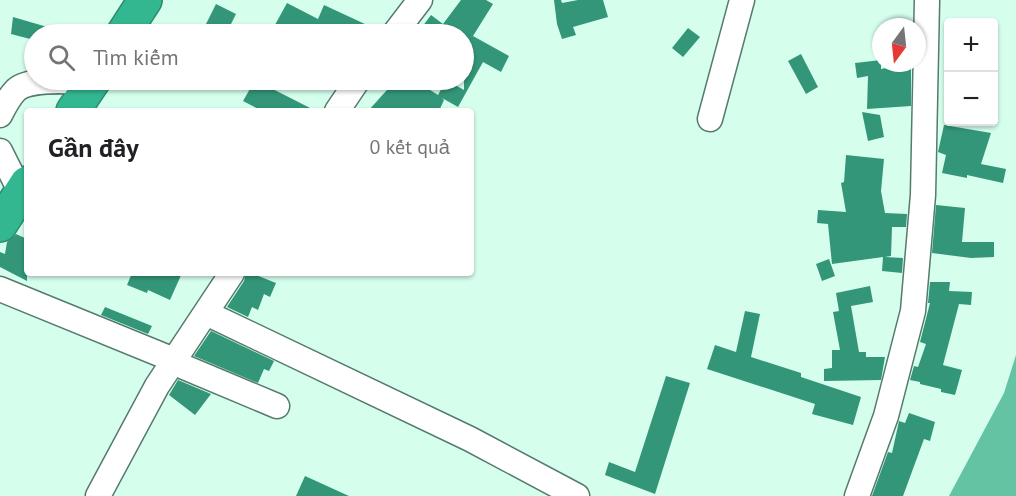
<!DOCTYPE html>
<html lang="vi">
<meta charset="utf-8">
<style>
body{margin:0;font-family:"PT Sans",sans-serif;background:#f6f6f6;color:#202124}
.controls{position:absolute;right:18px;top:18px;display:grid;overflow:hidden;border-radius:6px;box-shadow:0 2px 4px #0004}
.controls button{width:54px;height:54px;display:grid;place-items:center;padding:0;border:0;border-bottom:2px solid #e0e0e0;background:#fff;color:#202124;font:30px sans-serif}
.compass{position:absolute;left:872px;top:18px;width:54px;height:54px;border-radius:50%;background:#fff;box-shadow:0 2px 4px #0004;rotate:195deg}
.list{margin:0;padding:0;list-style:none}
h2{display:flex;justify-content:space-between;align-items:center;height:78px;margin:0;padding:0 24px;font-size:26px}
h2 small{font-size:20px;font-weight:400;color:#757577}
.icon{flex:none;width:33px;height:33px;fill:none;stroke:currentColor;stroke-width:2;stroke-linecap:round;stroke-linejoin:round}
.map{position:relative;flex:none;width:1016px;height:496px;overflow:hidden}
.search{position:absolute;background:#fff;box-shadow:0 2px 4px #0004;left:24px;top:24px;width:450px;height:66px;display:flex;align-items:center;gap:15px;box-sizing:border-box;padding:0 21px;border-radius:33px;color:#757577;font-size:22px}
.panel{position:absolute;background:#fff;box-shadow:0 2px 4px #0004;left:24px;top:108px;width:450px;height:168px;border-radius:6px}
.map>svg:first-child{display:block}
</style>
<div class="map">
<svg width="1016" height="496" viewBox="0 0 1016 496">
<rect width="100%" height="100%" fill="#d5feed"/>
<path fill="#64c3a3" d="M1016 355V496H949L1004 393Z"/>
<path fill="#339678" d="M461 0H486L493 4 473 36 509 56 501 72 483 62 458 107 442 98 444 100 439 111H368L396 80H414L438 95 446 80 464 90V34H432L422 27 431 15 443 24Z
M554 0H561L562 3 578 0H603L608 17 573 27 576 35 562 39 557 24Z
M287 3 318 19 324 5 380 31V34H270Z
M216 4 236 14 226 34H217L204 28Z
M13 17 61 31V34H34V40L11 34Z
M688 28 700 37 683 57 672 48Z
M801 54 818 87 806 94 788 61Z
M881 60V69L911 63V106L867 109 868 76 857 78 855 63Z
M255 80 316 111H262L243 101Z
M862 112 880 115 884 137 868 141Z
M944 125 991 133 981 164 1006 169 1003 183 967 175V178L942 173 946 155 938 152Z
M846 155 884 159 881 191 885 213 907 214 906 227H892L891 256 885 257 903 258 902 273 882 271 883 257 832 264 828 224 817 223 818 210 846 212 841 183 844 182Z
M936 205 965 208 962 242H994V257L971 258 932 253Z
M16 234 27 239V281L0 267V252L5 254 7 242Z
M829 259 835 276 822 281 816 264Z
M132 273H182L170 300 148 290 147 293 127 285Z
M246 273H251L276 283 270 297 264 294 258 310 252 307 248 317 227 307 244 281Z
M930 282H950L949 291 972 292 971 305 959 304 943 365 962 370 955 395 941 392V389L920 384V382L910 380 914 366 918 367 926 344 920 342 930 303H928Z
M870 286 873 302 851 306 859 352H866V357H885L881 380 824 381V369L832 368V350H840L833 312 839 311 836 293Z
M105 307 152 326 148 334 101 315Z
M745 311 760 314 751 357 801 373V377L861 397 853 425 812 414 815 404 707 369 715 345 736 352Z
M211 331 274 361 269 371 264 369 258 383 194 356Z
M666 376 690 383 655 494 605 475 609 462 635 472Z
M178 380 211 394 195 415 169 395Z
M909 413 935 422 930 441 924 439 903 496H872L888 452 892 453 899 421 905 423Z
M305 476 349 496H296Z"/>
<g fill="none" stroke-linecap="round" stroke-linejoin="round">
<g stroke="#557b6d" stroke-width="27">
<path id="minor" d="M394 34 420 0
M337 111 358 80
M0 115C4 107 9 97 16 90 31 77 73 82 92 82
M710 119 742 0
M0 151 21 193
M0 289 174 360 184 367 277 406
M206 313 470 439 577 496
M98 496 157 386 232 273
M857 496 886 416 913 311 923 195 927 0"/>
</g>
<g stroke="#2e8a6f" stroke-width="36">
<path id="highway" d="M123 34 145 0
M73 111 94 80
M0 225 27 183"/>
</g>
<use href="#minor" stroke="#fff" stroke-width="24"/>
<use href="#highway" stroke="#32b791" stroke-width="33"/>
</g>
</svg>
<div class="controls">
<button>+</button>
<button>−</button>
</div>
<svg class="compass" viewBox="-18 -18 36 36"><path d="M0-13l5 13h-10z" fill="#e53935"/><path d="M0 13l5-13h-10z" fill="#757577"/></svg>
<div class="search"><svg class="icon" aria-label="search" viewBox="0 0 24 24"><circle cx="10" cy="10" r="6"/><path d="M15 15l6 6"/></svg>Tìm kiếm</div>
<section class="panel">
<h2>Gần đây<small>0 kết quả</small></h2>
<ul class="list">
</ul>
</section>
</div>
